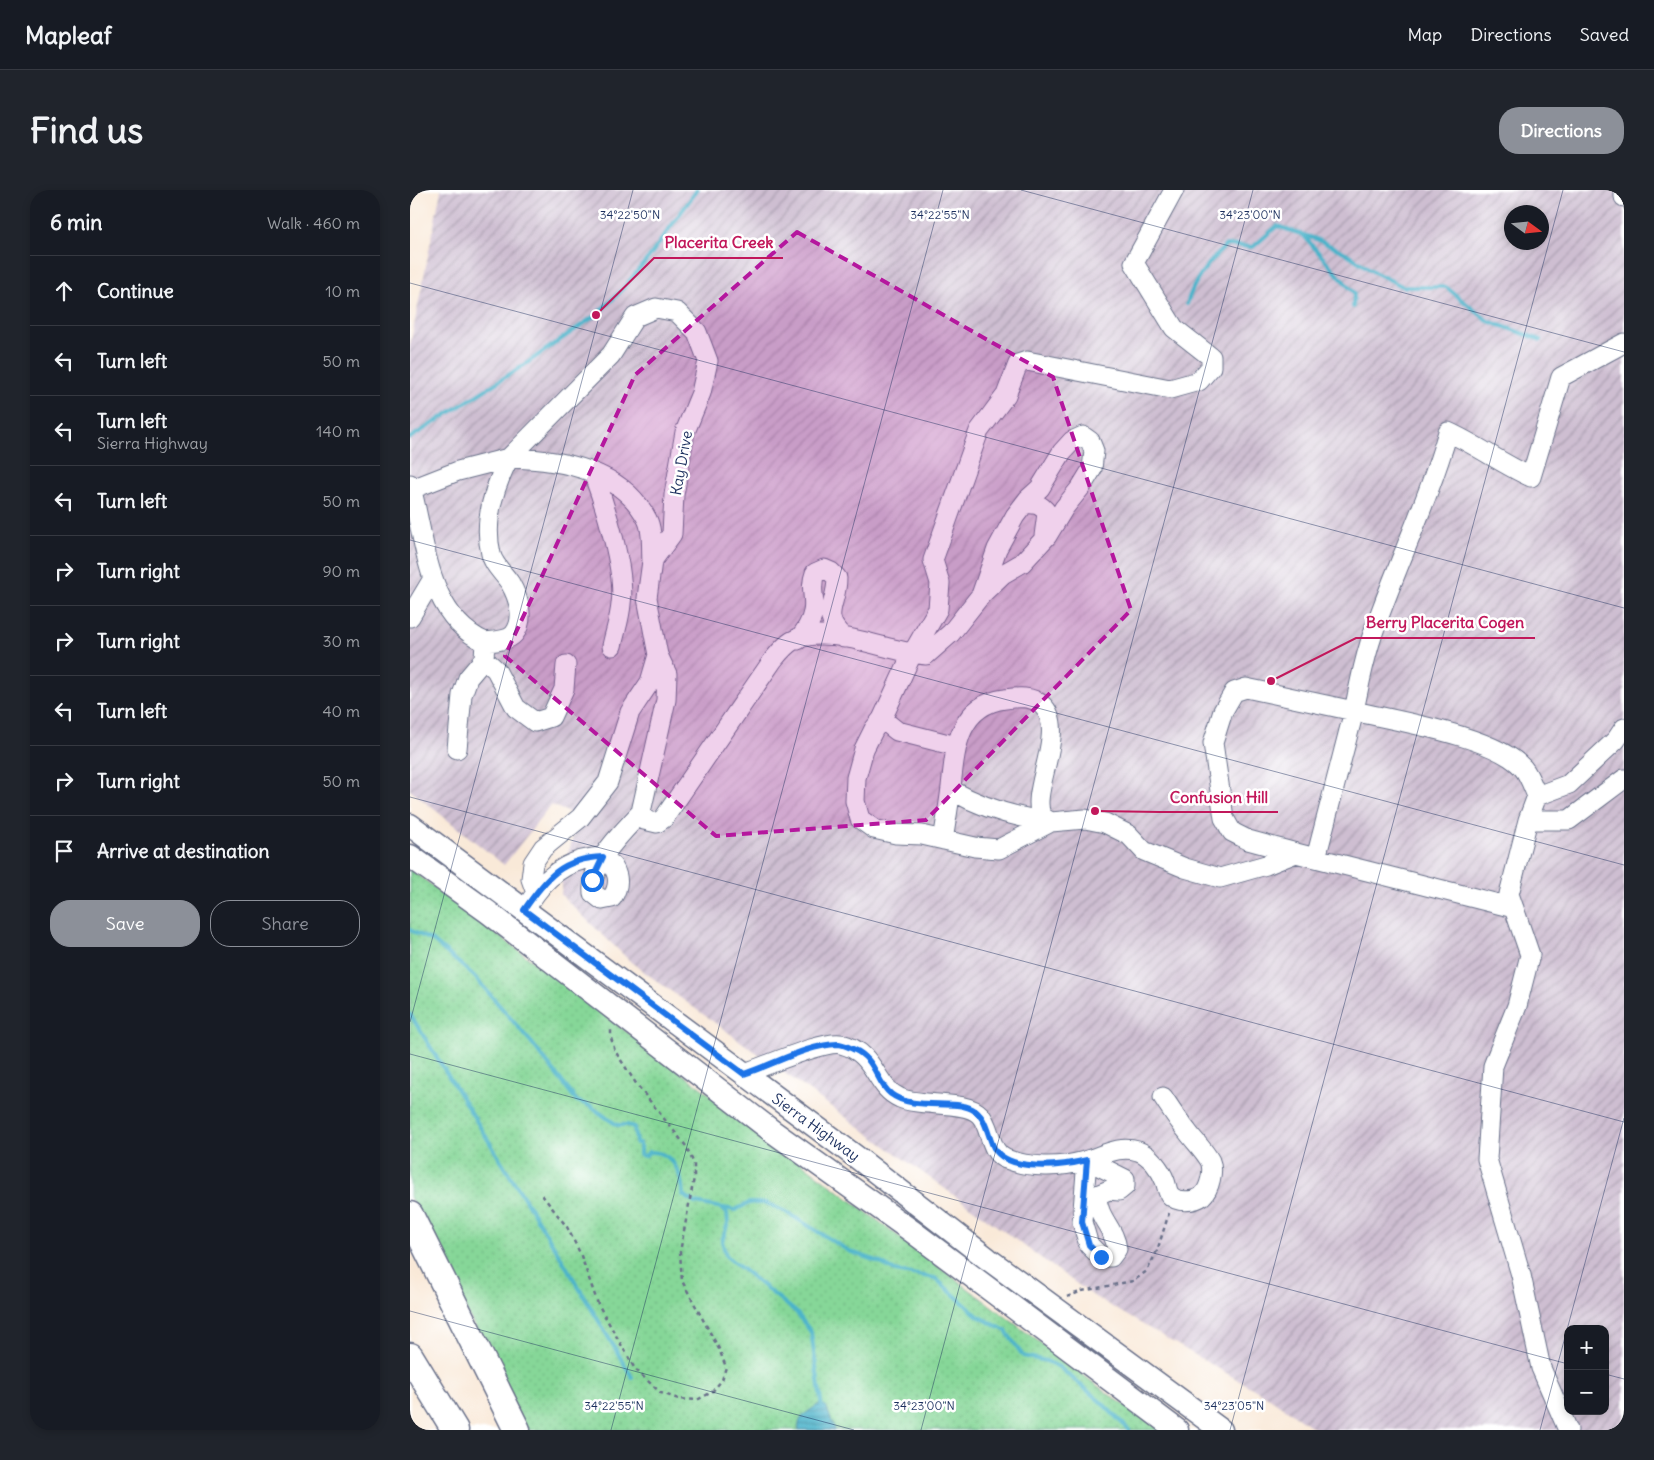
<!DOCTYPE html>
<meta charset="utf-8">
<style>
body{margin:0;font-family:Delius,sans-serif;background:#20242c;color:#f1f3f6}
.controls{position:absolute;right:15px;bottom:15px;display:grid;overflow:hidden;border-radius:10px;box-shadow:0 2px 8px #0003}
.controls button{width:45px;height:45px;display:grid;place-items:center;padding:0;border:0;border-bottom:1px solid #363941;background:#171b24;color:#f1f3f6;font:25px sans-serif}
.compass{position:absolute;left:1094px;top:15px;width:45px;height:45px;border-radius:50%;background:#171b24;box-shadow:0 2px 8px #0003;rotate:105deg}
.stop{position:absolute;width:15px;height:15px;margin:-11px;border:4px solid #1a73e8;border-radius:50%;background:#fff}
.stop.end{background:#1a73e8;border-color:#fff;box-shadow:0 1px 5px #0008}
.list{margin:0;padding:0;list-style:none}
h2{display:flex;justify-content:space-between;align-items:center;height:65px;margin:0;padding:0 20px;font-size:21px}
h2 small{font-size:16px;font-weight:400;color:#9ea1a6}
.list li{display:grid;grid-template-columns:32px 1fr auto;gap:15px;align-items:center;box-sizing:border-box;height:70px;padding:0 20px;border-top:1px solid #363941}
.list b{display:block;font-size:19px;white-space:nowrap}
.list p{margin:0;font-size:16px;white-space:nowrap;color:#9ea1a6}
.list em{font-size:16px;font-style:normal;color:#9ea1a6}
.actions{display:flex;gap:10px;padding:15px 20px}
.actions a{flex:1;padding:11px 0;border:1px solid #8c9099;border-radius:20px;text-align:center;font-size:18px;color:#8c9099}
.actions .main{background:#8c9099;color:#fff}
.icon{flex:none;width:28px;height:28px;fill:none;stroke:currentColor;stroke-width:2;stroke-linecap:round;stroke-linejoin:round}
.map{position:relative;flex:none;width:1214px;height:1240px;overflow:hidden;border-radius:20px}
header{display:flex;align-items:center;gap:30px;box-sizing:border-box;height:70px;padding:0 25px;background:#171b24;border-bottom:1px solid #363941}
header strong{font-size:24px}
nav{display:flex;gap:28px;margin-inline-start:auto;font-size:18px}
.intro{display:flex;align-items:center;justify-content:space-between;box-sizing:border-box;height:120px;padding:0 30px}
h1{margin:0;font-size:35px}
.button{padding:12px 22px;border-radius:20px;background:#8c9099;color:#fff;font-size:18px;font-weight:700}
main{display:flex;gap:30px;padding:0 30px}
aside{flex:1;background:#171b24;border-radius:20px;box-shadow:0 2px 8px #0003}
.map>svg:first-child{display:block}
</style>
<header>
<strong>Mapleaf</strong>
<nav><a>Map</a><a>Directions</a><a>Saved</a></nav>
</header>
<div class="intro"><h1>Find us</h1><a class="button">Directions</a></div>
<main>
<aside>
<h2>6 min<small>Walk · 460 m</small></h2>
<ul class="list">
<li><svg class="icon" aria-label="ahead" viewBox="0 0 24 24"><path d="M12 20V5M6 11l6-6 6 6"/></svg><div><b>Continue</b></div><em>10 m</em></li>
<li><svg class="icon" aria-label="left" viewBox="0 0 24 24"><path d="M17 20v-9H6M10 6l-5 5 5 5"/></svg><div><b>Turn left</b></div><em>50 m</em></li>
<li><svg class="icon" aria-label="left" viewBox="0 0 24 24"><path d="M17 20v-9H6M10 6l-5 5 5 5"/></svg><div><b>Turn left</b><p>Sierra Highway</p></div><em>140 m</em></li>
<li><svg class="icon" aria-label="left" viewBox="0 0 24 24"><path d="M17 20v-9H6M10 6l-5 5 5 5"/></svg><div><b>Turn left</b></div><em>50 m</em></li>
<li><svg class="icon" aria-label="right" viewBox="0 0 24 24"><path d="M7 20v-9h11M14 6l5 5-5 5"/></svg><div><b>Turn right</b></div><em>90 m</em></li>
<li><svg class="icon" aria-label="right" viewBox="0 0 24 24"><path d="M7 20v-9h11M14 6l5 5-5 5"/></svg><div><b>Turn right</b></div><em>30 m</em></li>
<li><svg class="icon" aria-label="left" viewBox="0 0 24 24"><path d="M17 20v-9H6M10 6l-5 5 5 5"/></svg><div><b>Turn left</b></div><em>40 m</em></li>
<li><svg class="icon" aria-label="right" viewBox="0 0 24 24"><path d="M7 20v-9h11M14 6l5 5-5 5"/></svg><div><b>Turn right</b></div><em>50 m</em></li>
<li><svg class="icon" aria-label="arrive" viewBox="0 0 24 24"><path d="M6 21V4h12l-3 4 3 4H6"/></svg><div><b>Arrive at destination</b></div></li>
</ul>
<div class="actions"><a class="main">Save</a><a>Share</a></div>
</aside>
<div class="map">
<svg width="1214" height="1240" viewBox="0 0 1214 1240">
<defs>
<pattern id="industrial-furrows" width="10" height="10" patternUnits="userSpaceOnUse" patternTransform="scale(1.25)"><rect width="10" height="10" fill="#cebed1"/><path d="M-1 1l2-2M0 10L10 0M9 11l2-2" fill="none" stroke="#a69bad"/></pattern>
<pattern id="grass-dots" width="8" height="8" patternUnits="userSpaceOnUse" patternTransform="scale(1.25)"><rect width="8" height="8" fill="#86d798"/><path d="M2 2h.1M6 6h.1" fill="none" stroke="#73b985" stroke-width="1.8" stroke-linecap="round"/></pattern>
<pattern id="water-rules" width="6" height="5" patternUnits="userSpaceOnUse" patternTransform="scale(1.25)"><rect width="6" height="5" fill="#4bb3ca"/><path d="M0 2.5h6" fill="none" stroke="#3e92a7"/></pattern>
</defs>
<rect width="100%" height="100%" fill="#fff"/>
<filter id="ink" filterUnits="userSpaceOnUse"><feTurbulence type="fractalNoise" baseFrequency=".02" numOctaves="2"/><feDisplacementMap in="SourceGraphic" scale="10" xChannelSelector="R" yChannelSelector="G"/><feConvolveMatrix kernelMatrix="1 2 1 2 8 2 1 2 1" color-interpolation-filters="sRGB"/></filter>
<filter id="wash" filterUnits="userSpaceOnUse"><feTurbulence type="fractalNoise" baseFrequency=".0096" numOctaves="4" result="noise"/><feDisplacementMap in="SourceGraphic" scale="20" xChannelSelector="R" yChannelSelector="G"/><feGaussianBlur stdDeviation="1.12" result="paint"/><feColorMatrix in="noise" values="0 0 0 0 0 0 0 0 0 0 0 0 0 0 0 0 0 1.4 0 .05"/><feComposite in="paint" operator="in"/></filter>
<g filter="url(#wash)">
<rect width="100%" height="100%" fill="#f9e9d8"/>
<path fill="url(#industrial-furrows)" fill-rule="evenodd" d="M31 0H1214V1240H906L861 1209 685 1107 222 773 151 705 153 677 170 627 141 615 94 675 0 600V156ZM1102 22H1132V52H1102ZM1158 1139H1195V1221H1158Z"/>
<path fill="url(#grass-dots)" stroke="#50837b" d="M0 679 701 1206 751 1240H116L0 1007Z"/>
<path fill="url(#water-rules)" stroke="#337194" d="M409 1214 416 1216 425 1240H389C387 1225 399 1222 409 1214Z"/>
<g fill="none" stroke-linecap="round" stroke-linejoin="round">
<path stroke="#4bb3ca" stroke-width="4" d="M894 46 944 103 943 117
M777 114C785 87 797 75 816 55L843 57 867 36 906 49 936 63 964 82 994 97H1036L1078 131 1131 150
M0 248 114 175 186 125 210 102 239 67 287 0
M0 740 23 751 64 786 121 852 167 911 180 916 207 935H217L224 937 226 953H230V965L235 966 239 962C264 961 272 985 273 1005L285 1013 325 1020 339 1013H356L376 1022 439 1061 469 1072 485 1081 525 1088 568 1126 596 1141 613 1166 636 1171 649 1177 692 1213 719 1240
M0 824 150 1066 222 1187
M311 1018 317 1023 318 1033 312 1051 316 1066 386 1122 401 1142 412 1218"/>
</g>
</g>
<g filter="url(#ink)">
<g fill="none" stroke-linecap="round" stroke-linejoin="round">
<g stroke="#697089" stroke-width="21">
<path id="minor" d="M764 0 724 73 764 138 801 167V177L789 191 760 199 617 171 608 174 596 205 569 241 523 370 530 393 528 419 502 464 472 529 464 539 454 559 446 588 445 611 450 629 464 639 486 644 512 645 565 657 589 659 641 632 675 629 695 633 719 645 734 661 775 678 810 688 856 675 886 663 1104 718
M1214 0V7
M183 283C195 315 216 381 211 414 210 428 205 442 202 456
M0 294C16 349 16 425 75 452
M2 299 48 281 99 268 201 165 225 127 246 118 267 122 287 142 298 171 291 203 275 242 264 305 262 344 242 371 237 408 248 465 240 492 220 522 198 592 170 628 133 658 123 673 121 689 126 703 114 720
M614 314C625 313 631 314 637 323L634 346
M0 427 22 390
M388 450C395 441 401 433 403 422 406 408 399 399 405 383L414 379 421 382 427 388C427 416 409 425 434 448
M75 452C84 451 98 451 104 444 116 429 108 407 100 393 94 384 83 374 81 364 73 331 84 297 99 268 149 269 212 280 237 329 243 340 241 359 242 371
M75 452 74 469 86 480 106 518 125 532 141 527 154 499 156 475
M248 465 257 484 256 510 231 622 234 630 247 633 254 628 363 470C368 464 374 456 382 451 417 432 479 463 516 465L541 443 571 405 587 359 605 326 618 309 630 298 652 262 662 251 673 246 680 251 684 261 682 279 671 297 654 318 637 346 612 373 593 384 571 405
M472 529 487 541 546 556
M1214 538 1206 550 1159 594 1127 606 1118 630H1159L1214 589
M47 559 52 505 58 488 74 469
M541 600C573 618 605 628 641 632
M1118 630 1099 704 1120 765 1107 816 1083 876 1077 969 1111 1085 1131 1178 1158 1240
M533 650C536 632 539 615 541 597 545 559 548 515 595 509 608 507 622 506 632 515 659 539 618 604 632 626 634 628 639 631 641 632
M886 663 838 650 822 642 814 628 803 553 813 521 824 502 836 498 944 521C950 491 956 461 967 432 990 368 1019 308 1038 242 1067 255 1092 274 1121 287L1151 187 1214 153
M906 668 944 521C986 531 1085 546 1113 578 1119 585 1123 597 1127 606
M126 703C143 680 164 668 193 667 208 678 212 692 202 708L192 710 183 703C180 671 211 645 231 622
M334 883C355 877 413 850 431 854 467 863 464 897 490 908 510 917 557 910 570 925 581 936 579 963 596 969 619 978 650 978 674 971 693 966 707 955 728 961 740 965 751 980 755 991 757 996 757 1001 760 1005 767 1013 784 1012 792 1006 800 999 804 980 800 971 794 960 784 951 777 941 768 930 761 919 753 907
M677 970 715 989V996L709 1001 699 1000 687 1005C687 1029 705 1038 707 1059L701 1067H691L679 1055 672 1032Z"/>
</g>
<g stroke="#697089" stroke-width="25">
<path id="major" d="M0 635 449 969 578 1069 811 1240
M0 666 78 722 362 941 503 1042 767 1240"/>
</g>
<g stroke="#697089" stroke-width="29">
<path id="highway" d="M0 1025 107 1240
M0 1166 45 1240"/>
</g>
<path stroke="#697089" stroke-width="2.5" stroke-dasharray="4 4" stroke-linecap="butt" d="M132 1005 157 1037 170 1063 188 1114 225 1179 251 1203 269 1209 287 1210 302 1202 312 1190 316 1177 309 1159 272 1091 270 1062 284 988V974L276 956 227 895 205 861 201 848V837
M657 1107 672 1101 723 1091 737 1081 747 1061 759 1023"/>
<use href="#minor" stroke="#fff" stroke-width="19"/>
<use href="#major" stroke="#fff" stroke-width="22"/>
<use href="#highway" stroke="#fff" stroke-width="26"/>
</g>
</g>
<g fill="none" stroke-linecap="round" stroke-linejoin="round" filter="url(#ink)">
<path stroke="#1a73e8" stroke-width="6" d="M182 690 193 667C152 668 136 688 114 720L334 884C365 874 396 855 428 854 433 854 438 857 443 859 467 869 466 893 481 904 503 921 542 909 562 919 577 927 577 945 584 958 599 983 653 976 677 970L672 1032 679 1055 691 1067"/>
</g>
<path fill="#b5179e" fill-opacity="0.2" stroke="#b5179e" stroke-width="4" stroke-dasharray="10 6" stroke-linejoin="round" d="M387 42 643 187 721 420 516 630 306 646 95 466 225 185Z"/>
<path fill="none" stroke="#1b2f5e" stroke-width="1" stroke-opacity="0.45" d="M611 0 1214 162M0 93 1214 418M0 350 1214 675M0 607 1214 932M0 832 223 0M0 864 1158 1174M0 1121 444 1240M1195 1184 1214 1189M201 1240 533 0M511 1240 843 0M820 1240 1153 0M1130 1240 1214 928"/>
<g text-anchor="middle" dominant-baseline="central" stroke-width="5" stroke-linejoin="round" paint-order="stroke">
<g font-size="15" fill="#1b2f5e" stroke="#fff">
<text transform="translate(271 273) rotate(-80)">Kay Drive</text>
<text transform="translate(406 937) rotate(36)">Sierra Highway</text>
</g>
</g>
<g font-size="12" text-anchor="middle" fill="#1b2f5e" stroke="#fff" stroke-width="5" stroke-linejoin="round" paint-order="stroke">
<text x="220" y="29">34°22'50"N</text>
<text x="530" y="29">34°22'55"N</text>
<text x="840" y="29">34°23'00"N</text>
<text x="204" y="1220">34°22'55"N</text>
<text x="514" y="1220">34°23'00"N</text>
<text x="824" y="1220">34°23'05"N</text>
</g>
<path fill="none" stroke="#c2185b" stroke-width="2" d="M186 125L244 68H373M861 491L946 448H1125M685 621L750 622H868"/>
<g fill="#c2185b" stroke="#fff" stroke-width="2">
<circle cx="186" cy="125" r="5"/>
<circle cx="861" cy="491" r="5"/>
<circle cx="685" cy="621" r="5"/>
</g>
<g font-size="16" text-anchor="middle" font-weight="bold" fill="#c2185b" stroke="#fff" stroke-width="5" stroke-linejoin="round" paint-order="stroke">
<text x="309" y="58">Placerita Creek</text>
<text x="1035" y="438">Berry Placerita Cogen</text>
<text x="809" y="613">Confusion Hill</text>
</g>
</svg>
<div class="controls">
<button>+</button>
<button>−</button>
</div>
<svg class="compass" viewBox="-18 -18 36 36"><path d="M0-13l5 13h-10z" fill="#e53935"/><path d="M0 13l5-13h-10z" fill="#9ea1a6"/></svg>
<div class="stop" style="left:182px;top:690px"></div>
<div class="stop end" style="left:691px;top:1067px"></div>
</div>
</main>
